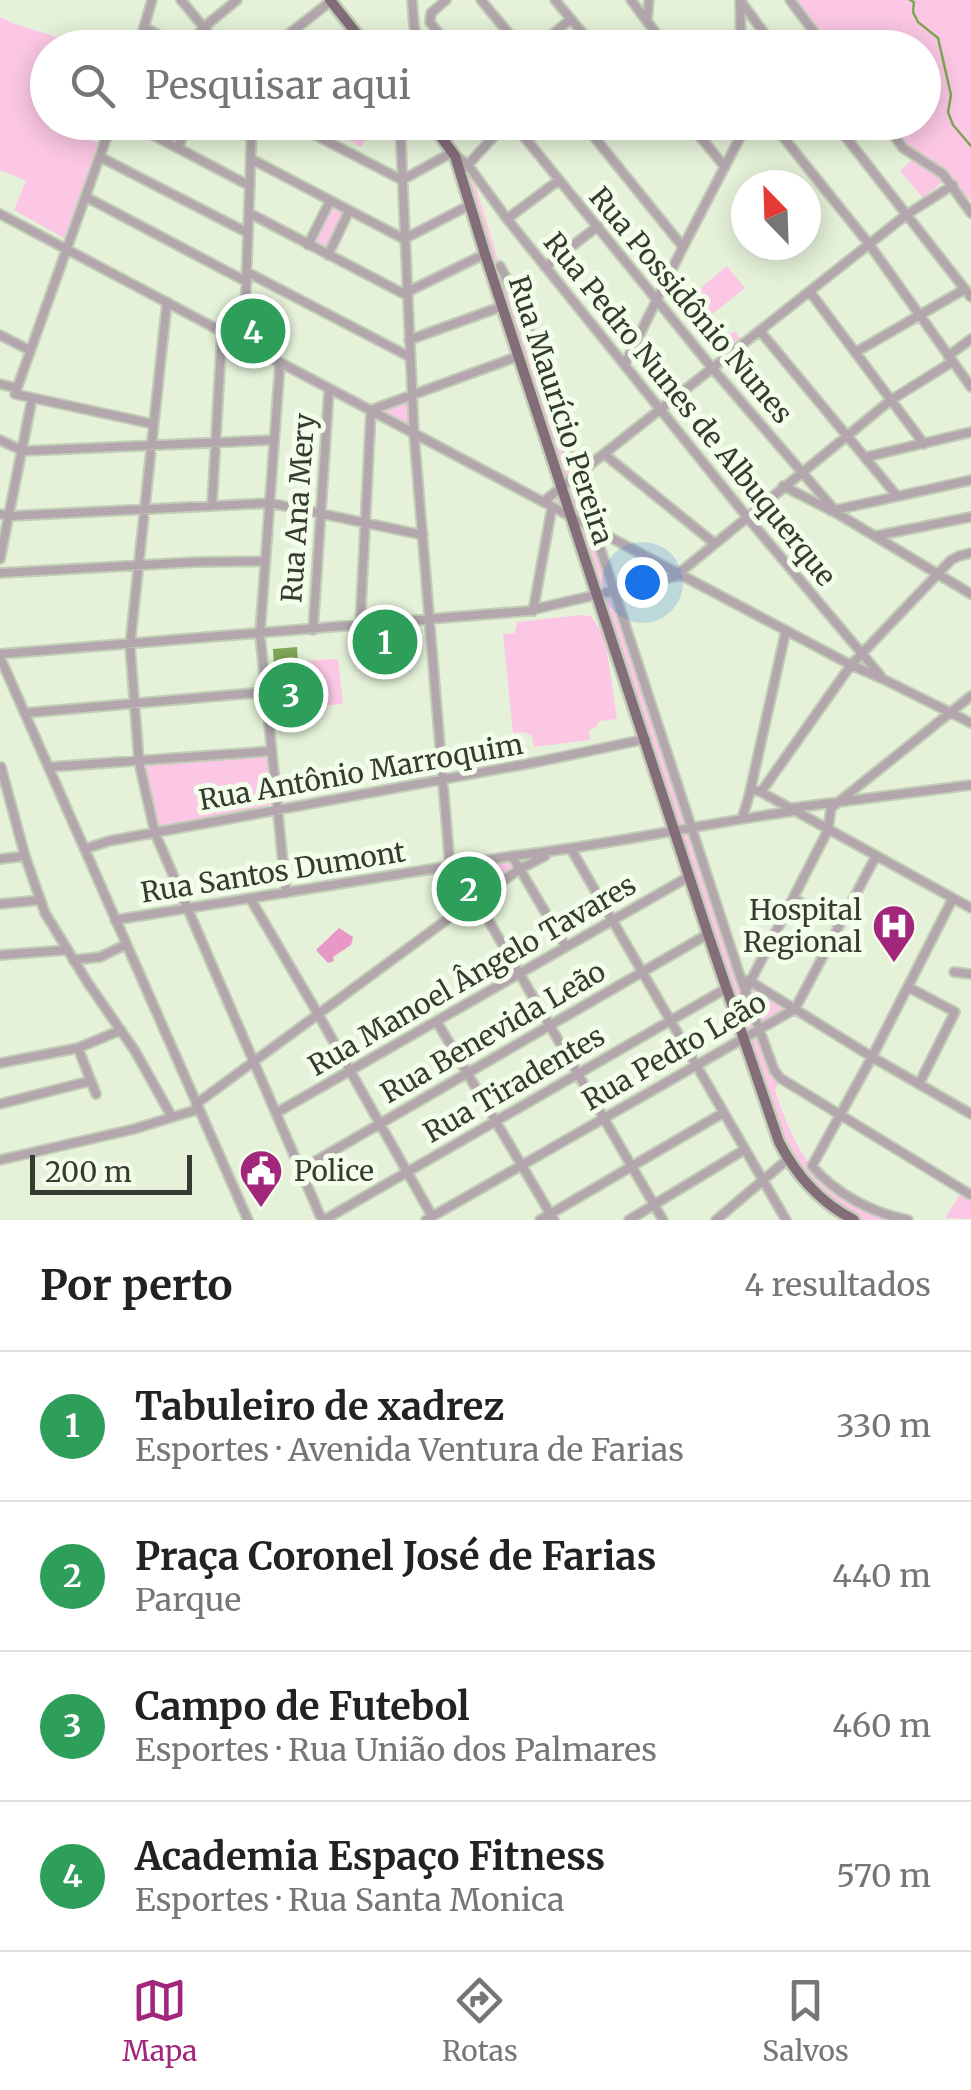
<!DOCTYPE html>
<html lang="pt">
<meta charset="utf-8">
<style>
body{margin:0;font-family:Merriweather,serif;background:#f2f2f2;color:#222}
.compass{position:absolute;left:731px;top:170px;width:90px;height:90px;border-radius:50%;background:#fff;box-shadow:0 5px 25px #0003;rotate:337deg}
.scale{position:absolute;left:30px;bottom:25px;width:162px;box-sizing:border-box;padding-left:10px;border:5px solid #363b31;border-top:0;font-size:28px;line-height:35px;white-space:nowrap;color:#363b31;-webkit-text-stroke:8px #f3feea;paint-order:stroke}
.you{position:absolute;left:642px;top:582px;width:35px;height:35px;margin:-25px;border:8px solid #fff;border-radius:50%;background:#1a73e8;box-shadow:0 0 0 15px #1a73e833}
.badge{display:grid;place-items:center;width:65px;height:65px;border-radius:50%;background:#a2267b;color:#fff;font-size:32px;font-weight:700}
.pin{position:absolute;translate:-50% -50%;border:5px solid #fff;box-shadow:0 2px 10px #0006}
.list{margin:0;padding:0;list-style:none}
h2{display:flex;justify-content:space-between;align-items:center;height:130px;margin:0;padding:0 40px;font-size:42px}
h2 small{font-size:32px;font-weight:400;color:#767676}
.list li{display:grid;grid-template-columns:65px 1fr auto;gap:30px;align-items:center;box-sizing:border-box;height:150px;padding:0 40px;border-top:2px solid #e0e0e0}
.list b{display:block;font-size:38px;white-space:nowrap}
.list p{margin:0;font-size:32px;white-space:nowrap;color:#767676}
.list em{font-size:32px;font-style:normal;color:#767676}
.icon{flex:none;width:55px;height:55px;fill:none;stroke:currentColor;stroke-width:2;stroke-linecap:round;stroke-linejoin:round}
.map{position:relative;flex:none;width:971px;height:1220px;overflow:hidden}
.search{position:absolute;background:#fff;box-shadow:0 5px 25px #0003;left:30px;right:30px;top:30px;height:110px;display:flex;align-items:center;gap:25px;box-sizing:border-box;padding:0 35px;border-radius:55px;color:#767676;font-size:38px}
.sheet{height:730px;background:#fff}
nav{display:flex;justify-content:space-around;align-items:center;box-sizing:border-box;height:140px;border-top:2px solid #e0e0e0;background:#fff;font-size:28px;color:#767676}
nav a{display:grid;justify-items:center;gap:5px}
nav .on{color:#a2267b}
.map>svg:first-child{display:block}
</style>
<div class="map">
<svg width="971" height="1220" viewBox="0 0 971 1220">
<rect width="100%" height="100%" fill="#e5f2d9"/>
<path fill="#fbc7e4" d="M794 0H971V200L969 198 966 200 954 179 907 148 888 123 924 122V48L833 47 824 39Z
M0 17 15 24 89 47 48 48V122L51 123 49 129 100 143 64 238 14 210 26 181 0 170Z
M318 122H372L374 124 361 147Z
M913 159 941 177 944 181 923 198 900 171Z
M463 169 474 181 500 266 522 309 740 976 795 1009 759 1029 780 1078 775 1090C788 1131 804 1170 843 1193 863 1204 887 1211 908 1220H854L847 1217 788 1159 573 519 543 502 562 487Z
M332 206 343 212 325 248 314 244Z
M727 266 745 288 705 320 720 338 729 332 731 334 734 331 741 339 723 352 683 303Z
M408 397 409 429 375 411Z
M580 615 591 616 601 631H604L617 719 599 721 596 727 589 730 590 740 534 747 532 736 524 732 513 733 503 634 515 633 517 622Z
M338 659 343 704 307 707 304 661Z
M301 676 304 713 281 715 278 677Z
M266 755 270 805 154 827 143 765Z
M512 861 515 868 457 906 453 870Z
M960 1194 971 1201V1219L945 1218Z"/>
<path fill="#e897c7" d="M339 928 353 937 351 945 333 957 334 961 328 963 316 950Z"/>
<path fill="#80a657" d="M297 647 298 663 274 665 273 649Z"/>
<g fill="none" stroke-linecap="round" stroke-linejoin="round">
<path stroke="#80a657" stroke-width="2.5" d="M910 0 914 2 913 12 918 22 938 38 951 95 948 112 953 125 971 146"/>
<g stroke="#c2cdb7" stroke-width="12">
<path id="minor" d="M181 0 221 48
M412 0 414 25 419 48
M446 0 431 13 430 22 450 48
M481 0 521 48
M555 0 595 48
M631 0 667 48
M740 0 775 48
M790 0 826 48
M740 2 741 48
M647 20 649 0
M144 27 183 48
M138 48 152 0
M188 48 204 27 237 0
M271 48 331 1
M536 48 571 19
M112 122 15 394 153 424
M128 122 250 186
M224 122 252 138
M290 122 402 180
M400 122 414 434 454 915
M512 122 713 369 838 514
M582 122 683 247
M688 122 725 167
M771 122 869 244 971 387
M834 122 971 297
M884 122 903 148 943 174 971 213
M444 140 448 137 444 122
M178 148 188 122
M456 156 468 165 507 219 747 517 880 675
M100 157 248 233
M251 159 404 239 470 205
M466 167 507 122
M402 180 453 152
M86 197 247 282
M249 213 408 296
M0 214 851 665 883 679 971 723
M507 219 559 180
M308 245 330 201
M328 255 349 211
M500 266 522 309 740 976 774 1070 780 1078 971 1195
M545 267 598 226
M247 272 410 357
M407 292 485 254
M810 292 924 444
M167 302 130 645 139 762 155 833 322 1220
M760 331 897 496
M0 335 29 350
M409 340 503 306
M244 343 252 122
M856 352 965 289
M948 356 971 339
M280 363 260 634 286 893
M625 364 683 247 748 122
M0 384 16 388
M558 414 569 425
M0 440 23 451 273 440
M604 454 714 543
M866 457 971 432
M783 486 838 514 971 594
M543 502 906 215 953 185
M212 505 222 332
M831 511 971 480
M0 514 9 516 270 503 423 535
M875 536 971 517
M0 559 32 399
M0 573 196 562 265 561
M678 574 891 400 952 362
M533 611 552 507
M360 626 371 410 519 356
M313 630 329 390
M0 654 527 611 681 575
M0 657 248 1220
M25 713 265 692
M1 767 25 856 45 913 88 983 135 1051 172 1117
M50 767 272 751
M751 789 761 792 971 908
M761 792 851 665 951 560 959 556 971 553
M792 808 971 785
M742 819 749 796 786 630
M85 849 109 841 537 762 646 739
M571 849 786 1220
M512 856 566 947
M0 859 25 856
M250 898 318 1014 432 1216
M476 899 663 1220
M794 899 840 923
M0 904 40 900
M115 920 512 856C606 846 700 824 794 811
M0 955 67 950
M73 960 100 957 125 945
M954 972 971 974
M748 980 872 1057 971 1114
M908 987 955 1012 919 1084
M745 992 828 830 831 808 971 696
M437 1022 554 1220
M78 1048 96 1094
M0 1063 78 1048 121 1030
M0 1104 90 1081
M196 1104 460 910 520 869 545 856
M276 1113 690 876
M0 1160 134 1129 199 1109
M300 1170 708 934
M324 1220 727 988
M426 1220 795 1009 876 856
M540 1220 723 1113
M629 1220 744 1150
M716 1220 788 1159
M908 1220C872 1213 836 1194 812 1166L872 1057 953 898"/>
</g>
<g stroke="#c2cdb7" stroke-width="15">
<path id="major" d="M330 0 368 48
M430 122 455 156 485 254 708 934 779 1142C796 1175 821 1203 854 1220"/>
</g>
<use href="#minor" stroke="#b3a7ad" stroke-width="8"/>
<use href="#major" stroke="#826d79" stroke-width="10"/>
</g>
<defs>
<g id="hospital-pin" transform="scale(2.25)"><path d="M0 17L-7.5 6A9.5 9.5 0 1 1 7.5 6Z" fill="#a2267b" stroke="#f3feea"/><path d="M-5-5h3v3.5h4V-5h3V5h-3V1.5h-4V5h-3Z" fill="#fff"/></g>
<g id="civic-pin" transform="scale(2.25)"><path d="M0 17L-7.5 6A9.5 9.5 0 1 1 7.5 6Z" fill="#a2267b" stroke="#f3feea"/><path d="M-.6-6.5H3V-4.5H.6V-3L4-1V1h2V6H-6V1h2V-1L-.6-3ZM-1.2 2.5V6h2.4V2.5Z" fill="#fff"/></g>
</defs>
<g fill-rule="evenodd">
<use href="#hospital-pin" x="894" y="926"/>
<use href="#civic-pin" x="261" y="1171"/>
</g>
<g text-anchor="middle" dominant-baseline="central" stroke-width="10" stroke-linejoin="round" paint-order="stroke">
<g font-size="28" fill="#363b31" stroke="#f3feea">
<text transform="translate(691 305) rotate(50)">Rua Possidônio Nunes</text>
<text transform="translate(690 409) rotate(51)">Rua Pedro Nunes de Albuquerque</text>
<text transform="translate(561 410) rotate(72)">Rua Maurício Pereira</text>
<text transform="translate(298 508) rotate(-86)">Rua Ana Mery</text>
<text transform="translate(361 772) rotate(-10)">Rua Antônio Marroquim</text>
<text transform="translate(273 872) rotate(-9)">Rua Santos Dumont</text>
<text transform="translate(472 975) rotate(-30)">Rua Manoel Ângelo Tavares</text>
<text transform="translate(493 1032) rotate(-30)">Rua Benevida Leão</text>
<text transform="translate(674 1051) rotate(-30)">Rua Pedro Leão</text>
<text transform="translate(514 1084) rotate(-30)">Rua Tiradentes</text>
</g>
<g font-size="28" fill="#363b31" stroke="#f3feea" text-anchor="end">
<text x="862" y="910">Hospital<tspan x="862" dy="32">Regional</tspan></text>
<text x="294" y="1171" text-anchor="start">Police</text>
</g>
</g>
</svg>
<svg class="compass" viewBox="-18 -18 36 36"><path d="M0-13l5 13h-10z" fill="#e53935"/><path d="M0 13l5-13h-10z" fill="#767676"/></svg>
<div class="scale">200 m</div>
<div class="you"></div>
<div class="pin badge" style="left:385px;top:642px;background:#2e9e5b">1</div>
<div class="pin badge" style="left:469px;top:889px;background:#2e9e5b">2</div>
<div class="pin badge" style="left:291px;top:695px;background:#2e9e5b">3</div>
<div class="pin badge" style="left:253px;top:331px;background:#2e9e5b">4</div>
<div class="search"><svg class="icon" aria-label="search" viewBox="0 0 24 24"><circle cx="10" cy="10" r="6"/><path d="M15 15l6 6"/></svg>Pesquisar aqui</div>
</div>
<section class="sheet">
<h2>Por perto<small>4 resultados</small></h2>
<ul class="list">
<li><span class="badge" style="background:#2e9e5b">1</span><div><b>Tabuleiro de xadrez</b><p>Esportes · Avenida Ventura de Farias</p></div><em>330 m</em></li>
<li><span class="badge" style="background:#2e9e5b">2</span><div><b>Praça Coronel José de Farias</b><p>Parque</p></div><em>440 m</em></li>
<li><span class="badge" style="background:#2e9e5b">3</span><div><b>Campo de Futebol</b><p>Esportes · Rua União dos Palmares</p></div><em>460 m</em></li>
<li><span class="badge" style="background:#2e9e5b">4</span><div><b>Academia Espaço Fitness</b><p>Esportes · Rua Santa Monica</p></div><em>570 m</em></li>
</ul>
</section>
<nav>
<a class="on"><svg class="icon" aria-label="map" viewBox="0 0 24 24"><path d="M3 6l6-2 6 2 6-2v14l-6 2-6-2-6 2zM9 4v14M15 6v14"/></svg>Mapa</a>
<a><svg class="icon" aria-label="directions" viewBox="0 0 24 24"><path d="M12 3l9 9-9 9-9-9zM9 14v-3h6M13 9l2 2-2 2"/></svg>Rotas</a>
<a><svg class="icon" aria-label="saved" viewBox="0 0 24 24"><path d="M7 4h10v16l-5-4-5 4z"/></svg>Salvos</a>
</nav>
